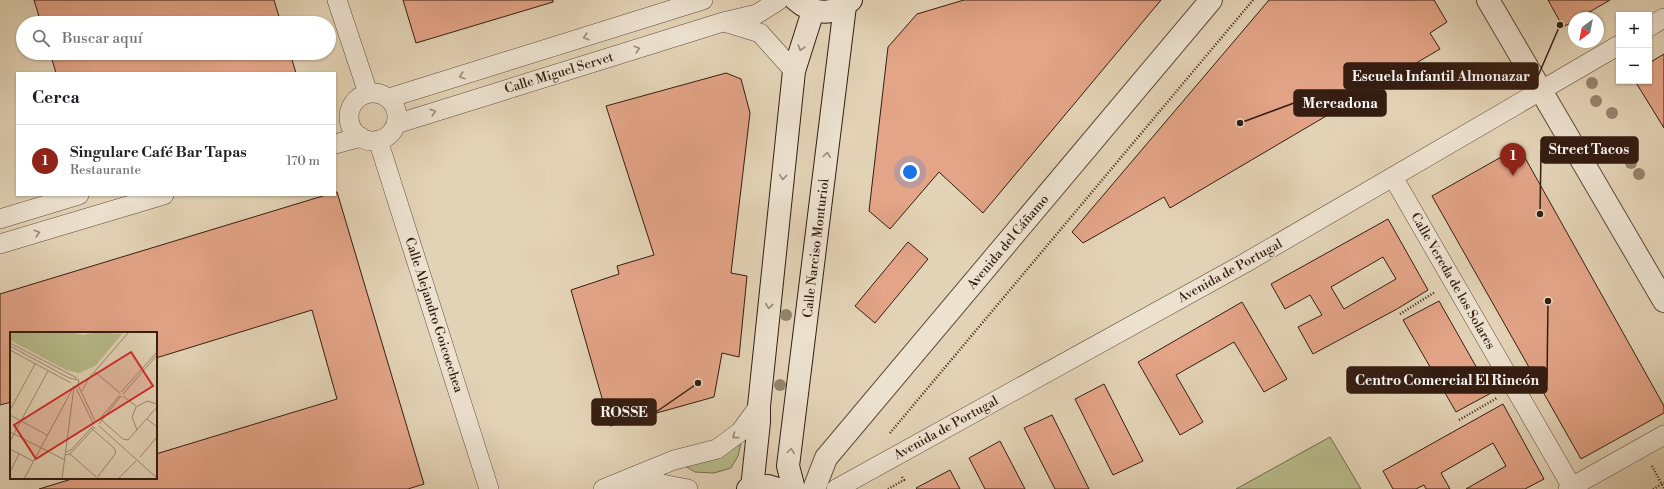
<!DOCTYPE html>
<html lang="es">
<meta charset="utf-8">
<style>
body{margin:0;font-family:"Libre Bodoni",serif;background:#f6f6f6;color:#202124}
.controls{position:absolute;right:12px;top:12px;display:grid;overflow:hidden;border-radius:0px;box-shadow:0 1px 3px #0004}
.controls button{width:36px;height:36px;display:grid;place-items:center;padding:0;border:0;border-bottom:1px solid #e0e0e0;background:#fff;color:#202124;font:20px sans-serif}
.compass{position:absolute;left:1568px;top:12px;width:36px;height:36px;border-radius:50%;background:#fff;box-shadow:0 1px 3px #0004;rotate:212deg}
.you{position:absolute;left:910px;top:172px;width:14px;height:14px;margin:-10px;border:3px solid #fff;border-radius:50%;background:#1a73e8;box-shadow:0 0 0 6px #1a73e833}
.badge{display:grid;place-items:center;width:26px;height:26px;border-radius:50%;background:#8f2418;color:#fff;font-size:13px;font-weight:700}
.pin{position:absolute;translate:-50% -33px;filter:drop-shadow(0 1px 2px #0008)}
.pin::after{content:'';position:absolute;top:21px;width:14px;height:12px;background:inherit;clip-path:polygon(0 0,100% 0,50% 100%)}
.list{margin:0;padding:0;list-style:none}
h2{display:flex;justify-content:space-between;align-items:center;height:52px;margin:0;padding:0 16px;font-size:17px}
h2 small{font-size:13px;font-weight:400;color:#757577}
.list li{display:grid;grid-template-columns:26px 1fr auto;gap:12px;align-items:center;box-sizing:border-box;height:72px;padding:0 16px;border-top:1px solid #e0e0e0}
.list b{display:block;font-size:15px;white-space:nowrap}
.list p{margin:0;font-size:13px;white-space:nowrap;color:#757577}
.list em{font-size:13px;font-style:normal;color:#757577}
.icon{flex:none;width:22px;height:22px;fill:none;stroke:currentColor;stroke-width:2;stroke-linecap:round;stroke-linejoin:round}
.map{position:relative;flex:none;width:1664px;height:489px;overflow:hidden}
.search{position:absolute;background:#fff;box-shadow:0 1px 3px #0004;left:16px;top:16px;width:320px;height:44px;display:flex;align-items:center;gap:10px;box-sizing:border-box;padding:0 14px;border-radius:22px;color:#757577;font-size:15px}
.panel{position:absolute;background:#fff;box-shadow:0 1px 3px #0004;left:16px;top:72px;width:320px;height:124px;border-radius:0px}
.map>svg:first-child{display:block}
</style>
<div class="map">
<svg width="1664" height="489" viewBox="0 0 1664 489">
<rect width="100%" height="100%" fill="#e3d3b6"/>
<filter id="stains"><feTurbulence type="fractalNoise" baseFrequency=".005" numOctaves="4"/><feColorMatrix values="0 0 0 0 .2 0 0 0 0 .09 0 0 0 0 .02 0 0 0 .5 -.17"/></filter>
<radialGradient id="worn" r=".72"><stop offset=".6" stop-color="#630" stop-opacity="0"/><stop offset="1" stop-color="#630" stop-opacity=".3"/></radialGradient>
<path fill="#b8bb8b" stroke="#766c4e" d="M1330 437 1361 489H1236Z
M741 444 738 456 731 468 714 473 695 472 685 466 721 455Z"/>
<path fill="#e3a487" stroke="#341d11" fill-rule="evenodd" d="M34 0H274L281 23H41Z
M403 0H553V2L416 43Z
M964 0H1161L983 213 939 172 890 229 869 211 888 47 917 14Z
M1269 0H1434L1447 22 1430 33 1440 49 1170 208 1164 197 1083 243 1072 232Z
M1548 0H1610L1579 18H1574V21L1563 27Z
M50 53H290L296 73H56Z
M1664 54V128L1635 81H1649V63Z
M726 73 741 79 750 113 731 273 747 276 739 357 722 353 714 397 610 426 571 290 619 274 617 266 654 255 606 106Z
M1519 147 1664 406V413L1581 459 1432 196Z
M335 192H337L424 484 408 489H39L75 478H156V454L337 399 312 310 156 358V333H11V402L0 405V294L326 195H335Z
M1388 219 1428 290 1397 309 1313 354 1298 327 1322 315 1310 295 1285 309 1271 284ZM1383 257 1396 279 1344 309 1331 287Z
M908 242 928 259 875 323 855 306Z
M1439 301 1491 393 1456 412 1403 320Z
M1242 302 1287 379 1264 392 1234 342 1176 375 1203 422 1180 435 1138 362Z
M1104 384 1143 461 1113 475 1075 399Z
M1503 404 1544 479 1525 489H1466L1506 466 1493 443 1441 473 1450 489H1426L1424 485 1416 489H1393L1383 471Z
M1052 415 1089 489H1055L1024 428Z
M1000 441 1025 489H985L969 458Z
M950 470 960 489H917L916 488Z"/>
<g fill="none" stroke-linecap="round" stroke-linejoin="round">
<g stroke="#604a3a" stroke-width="20">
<path id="minor" d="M337 0 368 93
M724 22 760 33 794 71
M1649 27 1664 18
M349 117a24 24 0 1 1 48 0a24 24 0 1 1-48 0Z
M389 98 703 0
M396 124 723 22 757 14 779 0
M378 140 489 489
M335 144 361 137
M1393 177 1573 489
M0 219 79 195
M0 244 164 195
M623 487 662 484 688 489
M603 489 674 460 717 449 740 432 759 406
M836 489 1245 263 1619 45
M1568 489 1664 435"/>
</g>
<g stroke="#604a3a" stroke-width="24">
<path id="tertiary" d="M1488 0 1664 301
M814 489 826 458 1211 0"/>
</g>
<g stroke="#341d11" stroke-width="24">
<path id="secondary" d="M796 0C813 15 834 16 851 0
M752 488 759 422V406L794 71 813 11
M748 489 768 486 778 489
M794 489 788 466 845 6"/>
</g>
<path stroke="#341d11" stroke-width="2.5" stroke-dasharray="1 2" stroke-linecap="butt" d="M1400 314 1435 292
M1459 420 1497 398
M890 433 1253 0
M1652 466 1664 488
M888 489 904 480 902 477
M1653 489 1664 483"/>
<use href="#minor" stroke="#ede2d0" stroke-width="19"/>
<use href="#tertiary" stroke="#ede2d0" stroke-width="22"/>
<use href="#secondary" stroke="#ede2d0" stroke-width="22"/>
</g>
<g fill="#95846c">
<circle cx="1592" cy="83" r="6"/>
<circle cx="1596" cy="101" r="6"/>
<circle cx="1612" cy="113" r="6"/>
<circle cx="1631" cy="163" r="6"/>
<circle cx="1639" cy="174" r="6"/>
<circle cx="786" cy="315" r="6"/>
<circle cx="780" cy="385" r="6"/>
</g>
<defs><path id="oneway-chevron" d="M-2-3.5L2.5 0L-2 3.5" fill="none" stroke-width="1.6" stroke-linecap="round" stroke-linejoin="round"/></defs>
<g stroke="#9a897a">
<use href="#oneway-chevron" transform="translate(586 37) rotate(162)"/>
<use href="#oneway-chevron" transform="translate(801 48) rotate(107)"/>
<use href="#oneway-chevron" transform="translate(637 49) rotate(-17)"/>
<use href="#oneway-chevron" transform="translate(462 76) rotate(162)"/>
<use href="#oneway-chevron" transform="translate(433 112) rotate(-17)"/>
<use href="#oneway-chevron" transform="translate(827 155) rotate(-83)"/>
<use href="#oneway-chevron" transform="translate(783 177) rotate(96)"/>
<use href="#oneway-chevron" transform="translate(37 233) rotate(-17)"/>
<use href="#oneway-chevron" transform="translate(769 306) rotate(96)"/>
<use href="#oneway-chevron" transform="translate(735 436) rotate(144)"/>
<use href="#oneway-chevron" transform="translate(791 451) rotate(-82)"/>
</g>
<g text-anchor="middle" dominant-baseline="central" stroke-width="3" stroke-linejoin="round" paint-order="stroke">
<g font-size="13" fill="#341d11" stroke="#ede2d0">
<text transform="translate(559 73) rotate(-17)">Calle Miguel Servet</text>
<text transform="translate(1008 242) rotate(-50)">Avenida del Cáñamo</text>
<text transform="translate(816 248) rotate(-83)">Calle Narciso Monturiol</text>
<text transform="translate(1230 271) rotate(-29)">Avenida de Portugal</text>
<text transform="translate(1453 281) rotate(60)">Calle Vereda de los Solares</text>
<text transform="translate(434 315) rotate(72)">Calle Alejandro Goicoechea</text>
<text transform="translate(946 428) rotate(-29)">Avenida de Portugal</text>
</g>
</g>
<g transform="translate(10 332)">
<rect width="147" height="147" fill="#e3d3b6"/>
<path d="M0 0H62L73 3 86 0 112 2 85 34 69 41 56 38 0 8Z" fill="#b8bb8b"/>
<path fill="none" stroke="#9d8a74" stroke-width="1" d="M0 11 67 46M0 14 59 46 69 48 68 53 85 89M0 18 61 51M85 40 110 61M65 54 83 91M72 59 79 46 119 0M111 60 147 20M113 62 147 23M113 64 126 74M0 78 25 32M0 83 37 103M89 86 113 107 118 108 147 75M137 87 147 95M88 89 110 63M89 92 111 64M89 94 147 146M81 96 104 116 106 121 86 147M127 98 122 85 126 75 137 69 147 72M0 100 55 128M0 109 38 39M0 117 23 129M56 120 61 118 83 94M60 122 86 145M55 123 60 122 85 95M130 125 147 105M0 140 9 122M14 147 64 54M52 147 64 55M108 147 126 129"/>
<path fill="#d62828" fill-opacity="0.15" stroke="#d62828" stroke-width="2" d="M121 20 143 54 26 127 4 93Z"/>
<rect width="147" height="147" fill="none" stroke="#341d11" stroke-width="2"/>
</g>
<path fill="none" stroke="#341d11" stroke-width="1.5" d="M1560 25L1538 76M1240 123L1294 103M1540 214L1541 150M1548 301L1547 380M698 383L656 412"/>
<g fill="#341d11" stroke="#ede2d0" stroke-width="1.5">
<circle cx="1560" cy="25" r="4"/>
<circle cx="1240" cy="123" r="4"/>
<circle cx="1540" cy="214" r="4"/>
<circle cx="1548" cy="301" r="4"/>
<circle cx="698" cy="383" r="4"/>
</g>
<g fill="#341d11" stroke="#341d11" stroke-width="1.5">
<rect x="1344" y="63" width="194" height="26" rx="4"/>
<rect x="1294" y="90" width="92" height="26" rx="4"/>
<rect x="1541" y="137" width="97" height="26" rx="4"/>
<rect x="1347" y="367" width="200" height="26" rx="4"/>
<rect x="592" y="399" width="64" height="26" rx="4"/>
</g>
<g font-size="14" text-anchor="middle" font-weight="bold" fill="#fff">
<text x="1441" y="81">Escuela Infantil Almonazar</text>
<text x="1340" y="108">Mercadona</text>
<text x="1589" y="154">Street Tacos</text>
<text x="1447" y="385">Centro Comercial El Rincón</text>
<text x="624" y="417">ROSSE</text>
</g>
<rect width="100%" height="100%" filter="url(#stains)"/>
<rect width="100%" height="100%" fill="url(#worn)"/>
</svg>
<div class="controls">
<button>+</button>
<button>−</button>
</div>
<svg class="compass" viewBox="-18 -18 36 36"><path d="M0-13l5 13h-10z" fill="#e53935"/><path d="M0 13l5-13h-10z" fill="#757577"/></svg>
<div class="you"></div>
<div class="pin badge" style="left:1513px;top:176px">1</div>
<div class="search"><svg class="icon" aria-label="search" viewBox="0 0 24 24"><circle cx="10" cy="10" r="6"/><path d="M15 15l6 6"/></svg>Buscar aquí</div>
<section class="panel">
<h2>Cerca<small></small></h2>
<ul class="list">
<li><span class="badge">1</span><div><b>Singulare Café Bar Tapas</b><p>Restaurante</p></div><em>170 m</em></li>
</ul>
</section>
</div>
